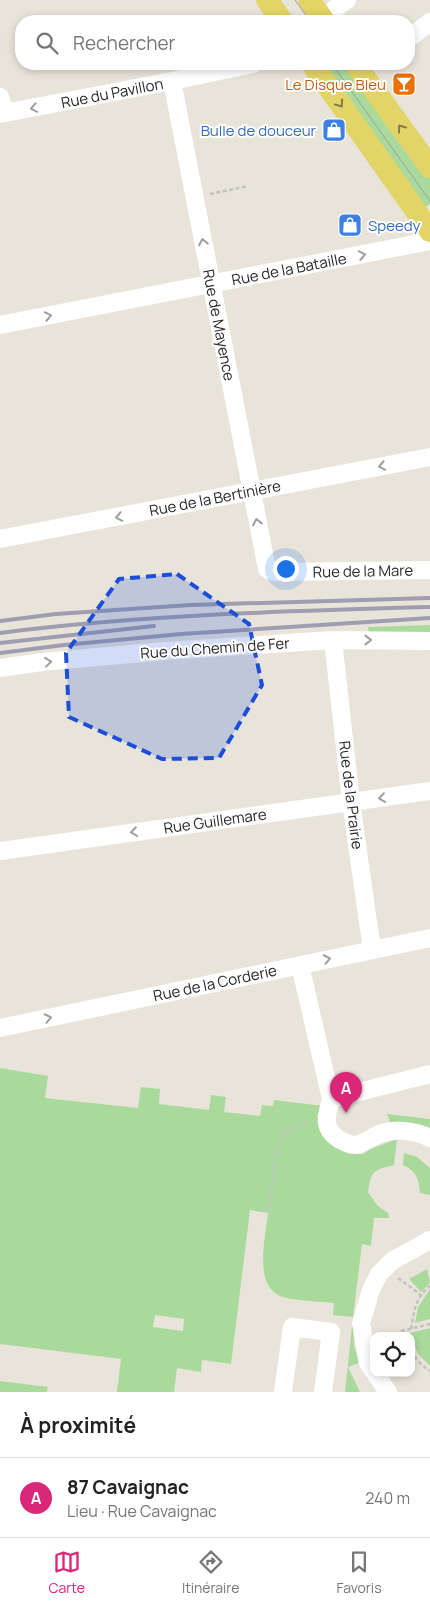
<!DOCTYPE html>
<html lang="fr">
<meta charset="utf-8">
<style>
body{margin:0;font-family:Manrope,sans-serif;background:#f2f2f2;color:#222}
.controls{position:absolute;right:15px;bottom:15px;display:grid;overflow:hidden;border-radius:10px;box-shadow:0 2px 8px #0003}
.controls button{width:45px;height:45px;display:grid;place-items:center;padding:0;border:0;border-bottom:1px solid #e0e0e0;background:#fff;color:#222;font:25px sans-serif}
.you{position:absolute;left:285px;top:568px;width:18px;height:18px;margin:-12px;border:4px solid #fff;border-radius:50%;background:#1a73e8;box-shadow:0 0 0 8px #1a73e833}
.badge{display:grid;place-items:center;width:32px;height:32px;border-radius:50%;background:#db2777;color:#fff;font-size:16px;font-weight:700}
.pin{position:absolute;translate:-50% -41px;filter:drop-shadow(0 1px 2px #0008)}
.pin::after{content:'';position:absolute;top:26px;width:18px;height:15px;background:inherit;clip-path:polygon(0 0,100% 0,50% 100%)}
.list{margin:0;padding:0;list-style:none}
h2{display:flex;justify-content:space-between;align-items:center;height:65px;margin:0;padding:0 20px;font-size:21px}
h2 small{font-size:16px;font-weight:400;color:#767676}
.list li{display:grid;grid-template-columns:32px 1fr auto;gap:15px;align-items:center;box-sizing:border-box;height:80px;padding:0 20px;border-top:1px solid #e0e0e0}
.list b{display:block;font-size:19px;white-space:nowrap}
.list p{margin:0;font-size:16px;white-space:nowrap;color:#767676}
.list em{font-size:16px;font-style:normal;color:#767676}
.icon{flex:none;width:28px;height:28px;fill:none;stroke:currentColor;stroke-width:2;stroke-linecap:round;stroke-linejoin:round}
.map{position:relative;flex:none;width:430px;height:1392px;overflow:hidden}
.search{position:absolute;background:#fff;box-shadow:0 2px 8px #0003;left:15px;right:15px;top:15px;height:55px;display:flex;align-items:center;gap:12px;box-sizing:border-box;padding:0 18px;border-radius:20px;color:#767676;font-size:19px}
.sheet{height:145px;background:#fff}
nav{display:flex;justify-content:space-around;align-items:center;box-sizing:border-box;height:70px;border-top:1px solid #e0e0e0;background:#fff;font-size:14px;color:#767676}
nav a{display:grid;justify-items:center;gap:2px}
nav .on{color:#db2777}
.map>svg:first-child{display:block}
</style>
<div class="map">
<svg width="430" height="1392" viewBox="0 0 430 1392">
<rect width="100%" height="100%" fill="#e9e4da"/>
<path fill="#a9da9b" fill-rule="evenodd" d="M323 64H350L430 176V204L421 210Z
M430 625V635L369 634 368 627Z
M0 1068 48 1076 45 1098 138 1108 141 1087 160 1089 159 1104 209 1110 211 1095 226 1097 224 1112 260 1116 262 1105 273 1106 274 1100 323 1106 317 1116 323 1133 335 1147 349 1154H363L370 1149 397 1139 394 1165C374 1170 371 1170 368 1192L377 1205 388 1213 389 1218H374L371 1246 362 1244 353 1317 354 1346 359 1363 348 1367 360 1392H345L353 1317 333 1315 334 1303C322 1302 289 1300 280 1296 253 1284 266 1236 268 1213L250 1210 231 1364 202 1360 201 1372 177 1368 174 1392H117L121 1359 0 1344ZM155 1315 184 1319 183 1331 153 1327Z
M387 1114 430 1119V1132L392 1127Z
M404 1153 417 1157 430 1168V1195L420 1193C419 1179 416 1171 403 1165Z
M427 1269 430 1283 421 1292 409 1279Z
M430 1289V1319L415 1323 418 1307Z
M430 1328V1366L418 1354 410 1333Z
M0 1381 48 1387 47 1392H0Z"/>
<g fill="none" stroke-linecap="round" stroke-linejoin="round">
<path stroke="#c3c3c3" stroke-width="2.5" stroke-dasharray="4 2.5" stroke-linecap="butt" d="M210 194 248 186
M268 1212 275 1159 283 1133 311 1121
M398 1278 421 1295
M411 1329C414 1311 415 1298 430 1286
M401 1331 430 1324
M411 1351C416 1359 422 1366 430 1371"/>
<path stroke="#fff" stroke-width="18" d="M322 18 347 0
M409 38 430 22
M172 81 267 569 273 572 430 570
M0 97 5 113
M0 114 172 81 253 64
M0 325 430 241
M0 539 430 457
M333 640 351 802 372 950
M0 668 42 662 165 651 333 640 430 641
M0 851 430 791
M300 965 331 1099 430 1074
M0 1028 430 938
M331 1099C326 1116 322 1129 340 1140 344 1142 350 1145 355 1145 362 1144 370 1139 377 1135 393 1128 414 1130 430 1138
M374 1372 368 1363 361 1323 371 1290 379 1274 392 1261 430 1240
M375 1373 388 1392
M283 1392 292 1327 331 1332 323 1392"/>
<path stroke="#e2d466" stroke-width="22" d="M267 0 282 21
M309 0 324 21
M312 64 430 231
M355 64 430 167"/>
<path stroke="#9e9eb0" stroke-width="1" d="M295 0 310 21
M332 64 430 201"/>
<path stroke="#9e9eb0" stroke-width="4" d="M0 621 56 614 190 605 430 598
M0 633C141 615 288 611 430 607
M0 643 154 626
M0 653 64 645 181 634 430 618"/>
</g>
<defs><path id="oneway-chevron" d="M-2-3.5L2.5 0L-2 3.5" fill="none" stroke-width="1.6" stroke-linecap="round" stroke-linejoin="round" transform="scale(1.25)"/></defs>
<g stroke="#847e46">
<use href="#oneway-chevron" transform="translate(340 104) rotate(55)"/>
<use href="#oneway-chevron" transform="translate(401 128) rotate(-126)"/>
</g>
<g stroke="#9e9e9e">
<use href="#oneway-chevron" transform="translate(34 108) rotate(169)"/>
<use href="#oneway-chevron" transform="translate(203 242) rotate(-101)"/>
<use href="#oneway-chevron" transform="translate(362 255) rotate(-11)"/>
<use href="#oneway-chevron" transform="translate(48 316) rotate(-11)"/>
<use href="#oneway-chevron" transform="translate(382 466) rotate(169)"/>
<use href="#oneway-chevron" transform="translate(119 517) rotate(169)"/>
<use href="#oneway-chevron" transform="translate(257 522) rotate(-101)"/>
<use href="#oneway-chevron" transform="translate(368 640)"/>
<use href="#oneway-chevron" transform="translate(48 662) rotate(-6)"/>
<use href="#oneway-chevron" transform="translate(382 798) rotate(172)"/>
<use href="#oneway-chevron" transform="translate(134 832) rotate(172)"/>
<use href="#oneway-chevron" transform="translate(327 959) rotate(-12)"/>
<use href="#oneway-chevron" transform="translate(48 1018) rotate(-12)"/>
</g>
<path fill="#1d4ed8" fill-opacity="0.2" stroke="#1d4ed8" stroke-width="4" stroke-dasharray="10 6" stroke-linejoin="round" d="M177 574 249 624 262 685 219 758 162 759 69 717 66 653 119 579Z"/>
<defs>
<g id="bar-square" transform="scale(1.25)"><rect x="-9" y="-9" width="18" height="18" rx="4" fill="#e8710a" stroke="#fff"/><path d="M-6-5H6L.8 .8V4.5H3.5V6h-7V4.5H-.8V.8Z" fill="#fff"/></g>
<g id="shop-square" transform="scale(1.25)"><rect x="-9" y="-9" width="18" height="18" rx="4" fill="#3f7fe0" stroke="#fff"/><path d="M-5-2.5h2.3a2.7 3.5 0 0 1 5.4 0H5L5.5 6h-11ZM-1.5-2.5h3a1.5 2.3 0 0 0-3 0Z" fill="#fff"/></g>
</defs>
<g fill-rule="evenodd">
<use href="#bar-square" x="404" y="84"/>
<use href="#shop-square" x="334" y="130"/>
<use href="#shop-square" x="350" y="225"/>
</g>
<g text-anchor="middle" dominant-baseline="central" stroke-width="4" stroke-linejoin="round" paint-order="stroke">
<g font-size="15" fill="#c56008" stroke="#fff" text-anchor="end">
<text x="386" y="84">Le Disque Bleu</text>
</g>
<g font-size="15" fill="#272727" stroke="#fff">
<text transform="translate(112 93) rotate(-11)">Rue du Pavillon</text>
<text transform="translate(289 269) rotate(-11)">Rue de la Bataille</text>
<text transform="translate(219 325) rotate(79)">Rue de Mayence</text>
<text transform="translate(215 498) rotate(-11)">Rue de la Bertinière</text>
<text transform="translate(363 571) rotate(-1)">Rue de la Mare</text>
<text transform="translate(215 648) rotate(-4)">Rue du Chemin de Fer</text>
<text transform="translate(351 795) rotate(83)">Rue de la Prairie</text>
<text transform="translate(215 821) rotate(-8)">Rue Guillemare</text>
<text transform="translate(215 983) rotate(-12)">Rue de la Corderie</text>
</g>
<g font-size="15" fill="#366cbe" stroke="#fff" text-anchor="end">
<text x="316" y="130">Bulle de douceur</text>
<text x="368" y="225" text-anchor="start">Speedy</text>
</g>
</g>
</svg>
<div class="controls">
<button><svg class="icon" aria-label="locate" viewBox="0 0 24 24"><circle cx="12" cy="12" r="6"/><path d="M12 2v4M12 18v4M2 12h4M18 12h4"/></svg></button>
</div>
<div class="you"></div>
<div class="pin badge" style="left:346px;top:1113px">A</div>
<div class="search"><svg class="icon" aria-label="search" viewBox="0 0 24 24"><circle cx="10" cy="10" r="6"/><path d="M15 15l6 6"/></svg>Rechercher</div>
</div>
<section class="sheet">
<h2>À proximité<small></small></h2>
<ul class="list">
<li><span class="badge">A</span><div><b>87 Cavaignac</b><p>Lieu · Rue Cavaignac</p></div><em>240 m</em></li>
</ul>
</section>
<nav>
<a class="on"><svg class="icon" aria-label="map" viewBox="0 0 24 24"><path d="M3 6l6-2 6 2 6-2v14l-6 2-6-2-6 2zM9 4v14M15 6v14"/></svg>Carte</a>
<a><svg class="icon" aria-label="directions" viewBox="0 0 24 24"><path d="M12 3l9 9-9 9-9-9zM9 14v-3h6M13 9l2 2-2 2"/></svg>Itinéraire</a>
<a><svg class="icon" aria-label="saved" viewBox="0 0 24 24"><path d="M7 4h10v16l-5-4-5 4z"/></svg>Favoris</a>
</nav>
